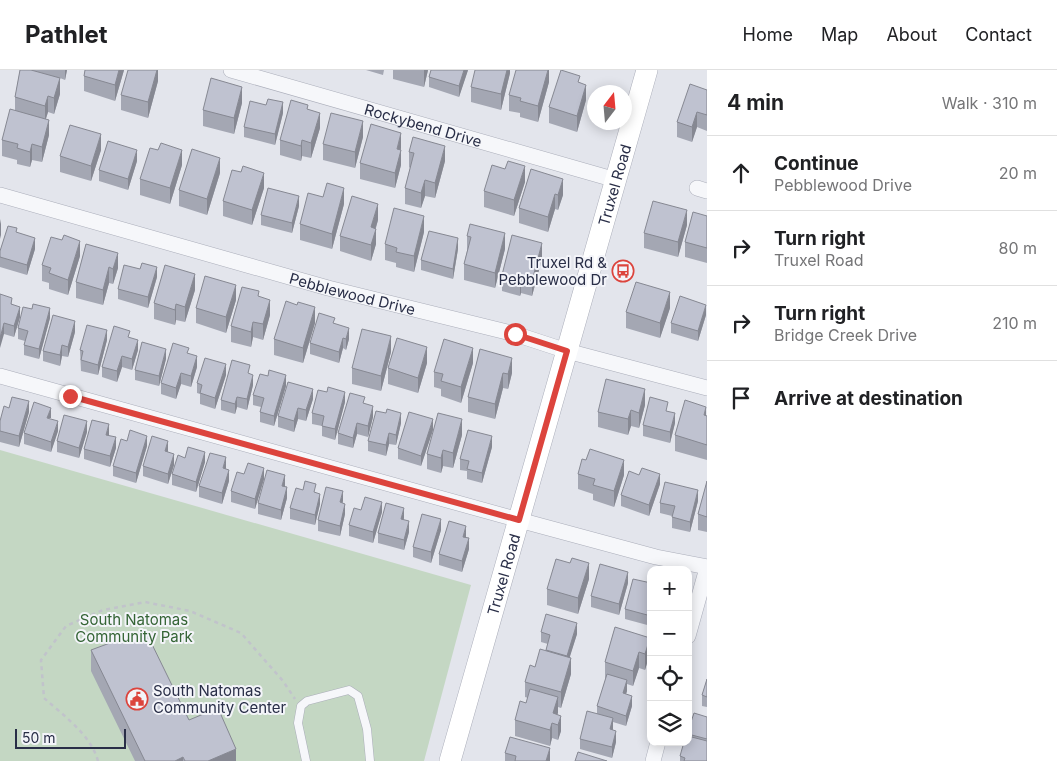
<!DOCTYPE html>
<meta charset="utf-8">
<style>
body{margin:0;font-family:Inter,sans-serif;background:#f6f6f6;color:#202124}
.controls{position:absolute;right:15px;bottom:15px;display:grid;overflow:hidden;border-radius:10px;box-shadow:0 2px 12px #0003}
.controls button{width:45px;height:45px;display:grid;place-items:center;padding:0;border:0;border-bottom:1px solid #e0e0e0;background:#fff;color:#202124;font:25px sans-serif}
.compass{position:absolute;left:587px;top:15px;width:45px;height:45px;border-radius:50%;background:#fff;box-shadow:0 2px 12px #0003;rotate:16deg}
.scale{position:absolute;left:15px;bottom:12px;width:111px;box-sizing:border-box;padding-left:5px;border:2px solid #292e47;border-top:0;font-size:14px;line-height:18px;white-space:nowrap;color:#292e47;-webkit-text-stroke:4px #f3f4f9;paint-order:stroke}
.stop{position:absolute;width:15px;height:15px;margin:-11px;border:4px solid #dc443d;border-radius:50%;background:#fff}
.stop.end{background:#dc443d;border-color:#fff;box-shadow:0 1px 5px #0008}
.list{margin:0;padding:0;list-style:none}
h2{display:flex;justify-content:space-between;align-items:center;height:65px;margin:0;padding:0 20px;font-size:21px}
h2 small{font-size:16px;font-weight:400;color:#757577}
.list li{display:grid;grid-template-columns:32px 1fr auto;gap:15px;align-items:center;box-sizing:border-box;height:75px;padding:0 20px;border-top:1px solid #e0e0e0}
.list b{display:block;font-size:19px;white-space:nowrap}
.list p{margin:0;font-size:16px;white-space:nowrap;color:#757577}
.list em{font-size:16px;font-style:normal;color:#757577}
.icon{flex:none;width:28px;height:28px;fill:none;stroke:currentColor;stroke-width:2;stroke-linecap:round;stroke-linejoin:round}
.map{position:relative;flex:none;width:707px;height:691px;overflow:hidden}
header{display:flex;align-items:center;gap:30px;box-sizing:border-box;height:70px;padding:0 25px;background:#fff;border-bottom:1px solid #e0e0e0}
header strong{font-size:24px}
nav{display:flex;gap:28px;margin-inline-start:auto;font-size:18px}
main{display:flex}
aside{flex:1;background:#fff}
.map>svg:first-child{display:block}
</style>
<header>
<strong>Pathlet</strong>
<nav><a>Home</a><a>Map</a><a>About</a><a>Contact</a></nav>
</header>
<main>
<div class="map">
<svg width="707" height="691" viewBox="0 0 707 691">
<rect width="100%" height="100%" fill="#e3e5ec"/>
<path fill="#c4d7c3" d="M0 380 471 515 424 691H0Z"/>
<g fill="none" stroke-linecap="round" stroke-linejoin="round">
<g stroke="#abaeba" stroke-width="9">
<path id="service" d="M306 691 298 653 301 636 307 631 349 620 358 626 367 659 370 691"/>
</g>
<g stroke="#abaeba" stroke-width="16">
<g id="minor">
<path id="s1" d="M231 0 616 110"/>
<path d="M697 118 707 121"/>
<path id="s2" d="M0 125 328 218 515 264 567 281 707 318"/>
<path d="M0 306 519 450 656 487 707 497"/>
<path d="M688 566 707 498"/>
<path d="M653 691 658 672"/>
</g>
</g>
<g stroke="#abaeba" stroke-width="22">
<g id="secondary">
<path id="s3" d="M450 691 647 0"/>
</g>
</g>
<path stroke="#c1c3cb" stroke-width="2.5" stroke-dasharray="4 4" stroke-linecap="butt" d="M98 691C91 665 63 645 44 628L41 590 66 556 103 540 145 532 190 541 241 563 283 611 295 629"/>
<use href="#service" stroke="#f6f7fa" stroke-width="8"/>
<use href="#minor" stroke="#f6f7fa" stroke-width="15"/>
<use href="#secondary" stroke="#fff" stroke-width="21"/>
</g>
<path fill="#a4a7b3" d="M20 0H67L65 10 60 8V24L54 44 48 42 46 49 49 65 42 92 32 90 30 97 17 94V90L2 86V70L15 40V27Z
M85 0H124L115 31 84 21V6Z
M158 0V11L148 48 121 40V25Z
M366 0H384L383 5Z
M393 0H428L424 17 393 9Z
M431 0H468L459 27 429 17V7Z
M510 0V3L501 40 471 32V17Z
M549 0V12L538 52 520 47V43L509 41V25Z
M580 12 586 30 577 62 549 53V37Z
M707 20V61L697 57 692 72 677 67V52Z
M242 33 234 64 203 56V40Z
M308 39 320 58 311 88 302 86 301 91 280 85V70Z
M283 43 275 75 244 67V57Z
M363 67 355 98 323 90V74Z
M401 78V95L395 118 360 109V93Z
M101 80 91 111 60 102V86Z
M409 82 445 91 435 128 425 126 421 138 405 134V118L410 98 409 97Z
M137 91 128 120 99 111V100Z
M182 95 170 134 140 125V109Z
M531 99 563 125 558 140 555 139 548 162 519 153V138Z
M241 102 264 118 252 155 223 146V131Z
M220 103 207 145 179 136V120Z
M525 112 514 146 484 137V121Z
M344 134 332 179 300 170V154Z
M299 136 292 163 261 155V145Z
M707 146V193L685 187V172Z
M378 150 376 158V174L371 191 340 181V166Z
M687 155 678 187 644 178V163Z
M424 162 414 202 396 197V193L385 190V174Z
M17 163 35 179 27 205 0 197V181Z
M467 166 505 179 495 218 464 210V194L467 181Z
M86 174 118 198 113 214 109 213 103 235 76 228V212Z
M458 179 453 209 421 200V190Z
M80 186 68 225 49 219V213L42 211V195Z
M542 189 532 226 521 223 520 226 502 221V205Z
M157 207 148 238 118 229V219Z
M195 220 185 252 176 250 175 255 154 249V233Z
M0 224 12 234 20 247 14 267 4 264Z
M259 227 270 245 263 270 253 267 251 277 231 272V256Z
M236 230 226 263 196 253V238Z
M297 235 315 253 303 293 274 285V269Z
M670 238 660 268 626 258V242Z
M32 239 50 248 39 289 24 285V275L25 271 18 269V258Z
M706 245 698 271 671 263V253Z
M335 254 349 269 346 280 343 278 339 293 310 284V273Z
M75 262 68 287 62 286 60 296 43 291V281Z
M130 268 138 280 132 300 122 297 117 312 102 307V297Z
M107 270 98 305 81 301 80 280Z
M480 279 512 303 508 319 503 318 495 349 468 342V327Z
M391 282 381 321 352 314V298Z
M189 284 197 297 191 317 181 314 176 329 161 324V313Z
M166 289 159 316 135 310V300Z
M427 293 418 323 388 314V298Z
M473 293 461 333 441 326V319L434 317V302Z
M250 304 253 315 247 340 237 337 235 344 221 340V330Z
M226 305 215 339 200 334V324L197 323V313Z
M286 316 274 356 260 352V342L261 337 253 335V325Z
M313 329 306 351 298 349 294 362 278 357V346Z
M345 332 335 370 322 366V356L312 354V343Z
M365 334 373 347 368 367 357 364 353 378 338 374V363Z
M645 335 639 358 631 356 628 365 598 357V342Z
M29 342 19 377 0 372V351Z
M386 343 401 353 396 375 389 374 386 386 368 381V371Z
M706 346H707V390L675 381V365Z
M50 349 58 361 51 382 24 374V363Z
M675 353 670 373 643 366V355Z
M433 360 421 396 398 389V378Z
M87 362 79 388 57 382V371Z
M109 365 116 378 110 397 84 389V379Z
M462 365 453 398 443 396 441 403 427 399V384Z
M147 376 136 413 113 406V396Z
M492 377 482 413 467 409V401L460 400V389Z
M168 381V382L174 395 168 414 143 406V396Z
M185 388 205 392 196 422 172 415V404Z
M226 398V399L229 411 222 434 199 427V416Z
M244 404 264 409 255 439 231 432V421Z
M578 404 624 405 614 437 593 430V424L578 419Z
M639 405 660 414 649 446 621 436V425Z
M707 411V462L698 460V444Z
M284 416 287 428 281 450 258 444V433Z
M316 423 320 434 315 455 290 449V438Z
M343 431 342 433 345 444 340 466 318 461V450Z
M698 431 690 462 672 458V446L660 443V433Z
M361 440 382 442 373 473 349 466V455Z
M404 448V450L409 462 404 480 378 473V463Z
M441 460 431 493 413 487V477Z
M465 467 469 479 462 502 439 495V484Z
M589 509 578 544 547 535V519Z
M628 513 619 545 591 537V526Z
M651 513V556L625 549V539Z
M615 557 650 583 645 600 639 598 633 616 627 614V621L626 624 632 636 626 656 613 652V660L616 672 612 688 580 679V669L597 644V636L606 608H605V592Z
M541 562 577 564 569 588 571 604 561 638 558 637 557 645 561 661 558 670 552 668 550 676 515 666V650L526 633 528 628 525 627V612L546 581 548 574 541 572Z
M91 580 189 650 236 691H135L91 601Z
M707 609V637L702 636V625Z
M707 647V691H680V686L688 672V661Z
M505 683 550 691H505Z"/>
<path fill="#868892" d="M65 0H67L65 10Z
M119 0H124L115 31V15Z
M157 0H158V11L148 48V32Z
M424 0H428L424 17Z
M464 0H468L459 27V16Z
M507 0H510V3L501 40V24Z
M548 0H549V12L538 52V36Z
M60 8V24L54 44V28Z
M586 15V30L577 62V46Z
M242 17V33L234 64V48Z
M48 26V42L45 51V36Z
M283 32V43L275 75V64Z
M697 42V57L692 72V57Z
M320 43V58L311 88V73Z
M49 50V65L42 92V77Z
M363 51V67L355 98V82Z
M401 63V78L397 94V79Z
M101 64V80L91 111V96Z
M302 70V86L301 91V76Z
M32 74V90L30 97V82Z
M445 76V91L435 128V113Z
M137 80V91L128 120V109Z
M182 80V95L170 134V118Z
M401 80V95L395 118V103Z
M220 88V103L207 145V129Z
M525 96V112L514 146V130Z
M264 103V118L252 155V140Z
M563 109V125L558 140V125Z
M425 110V126L421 138V123Z
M344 118V134L332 179V164Z
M555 124V139L548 162V147Z
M299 126V136L292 163V153Z
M378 134V150L371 173V157Z
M687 140V155L678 187V172Z
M424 146V162L414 202V186Z
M1 149V165L0 169V154Z
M376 159V174L371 191V175Z
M505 163V179L495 218V203Z
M35 168V179L27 205V195Z
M458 168V179L453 209V199Z
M80 171V186L68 225V210Z
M542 173V189L532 226V211Z
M118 183V198L113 214V199Z
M109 197V213L103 235V220Z
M157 197V207L148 238V227Z
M195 204V220L185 252V237Z
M521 208V223L520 226V210Z
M236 215V230L226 263V247Z
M670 222V238L660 268V253Z
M270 230V245L263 270V254Z
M176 234V250L175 255V240Z
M706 235V245L698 271V261Z
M20 237V247L14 267V256Z
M315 237V253L303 293V278Z
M50 238V248L39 289V279Z
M75 251V262L68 287V277Z
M253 252V267L251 277V262Z
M4 253V264L0 278V268Z
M349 258V269L346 280V269Z
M107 260V270L98 305V295Z
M391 266V282L381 321V306Z
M343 268V278L339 293V282Z
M138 270V280L132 300V289Z
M62 275V286L60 296V285Z
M427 277V293L418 323V308Z
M473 278V293L461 333V317Z
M166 279V289L159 316V306Z
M122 286V297L117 312V301Z
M197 286V297L191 317V306Z
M512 288V303L508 319V304Z
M226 294V305L215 339V328Z
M181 303V314L176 329V318Z
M503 303V318L495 349V334Z
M253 305V315L247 340V329Z
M286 305V316L274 356V346Z
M313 319V329L306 351V340Z
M645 319V335L639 358V343Z
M345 322V332L335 370V359Z
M237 327V337L235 344V334Z
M29 331V342L19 377V366Z
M373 336V347L368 367V356Z
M706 337V352L704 345Z
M51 338V348H47Z
M298 338V349L294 362V351Z
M631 340V356L628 365V349Z
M401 343V353L396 375V365Z
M675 343V353L670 373V362Z
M433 349V360L421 396V386Z
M462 349V365L453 398V383Z
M58 351V361L51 382V372Z
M87 351V362L79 388V378Z
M357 353V364L353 378V368Z
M109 354V365L106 375V365Z
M389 363V374L386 386V375Z
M147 366V376L136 413V403Z
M492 366V377L482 413V403Z
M116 367V378L110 397V386Z
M168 371V381L165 392V381Z
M443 380V396L441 403V388Z
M205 382V392L196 422V412Z
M174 384V395L168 414V404Z
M226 387V398L223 409V398Z
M624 390V405L614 437V421Z
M264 398V409L255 439V429Z
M229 400V411L222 434V423Z
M660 404V414L649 446V435Z
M285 405V416L282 426V416Z
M287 417V428L281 450V440Z
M698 420V431L690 462V452Z
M343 421V431L340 443V432Z
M320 424V434L315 455V445Z
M382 432V442L373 473V462Z
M345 434V444L340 466V456Z
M404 438V448L401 459V449Z
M441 449V460L431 493V482Z
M409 451V462L404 480V470Z
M466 456V467L463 477V467Z
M469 468V479L462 502V491Z
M589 493V509L578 544V528Z
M628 502V513L619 545V534Z
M651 514V524L648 523Z
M577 553V564L567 596V586Z
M650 568V583L645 600V584Z
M639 582V598L633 616V601Z
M571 588V604L561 638V622Z
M627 610V621L623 633V623Z
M632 626V636L626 656V646Z
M558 627V643L554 654 553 643Z
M561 646V661L558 670V655Z
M613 648V659L610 670V659Z
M552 653V668L550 676V660Z
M616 661V672L612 688V677Z
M550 678V691H546Z
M236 679V691H208Z
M183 687V691H175Z"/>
<path fill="#bfc2d0" stroke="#868892" d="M20 0H31L60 8 54 28 48 26 45 36 15 27Z
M85 0H119L115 15 84 6Z
M128 0H157L148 32 121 25Z
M431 0H464L459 16 429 7Z
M475 0H507L501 24 471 17Z
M516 0H548L538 36 520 31 521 28 509 25Z
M561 0 580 6 578 12 586 15 577 46 549 37Z
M211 8 242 17 234 48 203 40Z
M690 14 707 20V45L697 42 692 57 677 52Z
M268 29 283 32 275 64 244 57 250 31 266 35Z
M291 30 308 35 307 39 320 43 311 73 302 70 301 76 280 70Z
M10 39 49 50 42 77 32 74 30 82 17 78 18 74 2 70Z
M331 43 363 51 355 82 323 74Z
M371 54 401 63 397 79 401 80 395 103 360 93Z
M70 55 101 64 91 96 60 86Z
M413 67 445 76 435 113 425 110 421 123 405 118 414 83 409 82Z
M108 71 137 80 128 109 99 100Z
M161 73 182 80 170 118 140 109 150 78 158 80Z
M192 79 220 88 207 129 179 120Z
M508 91 525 96 514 130 484 121 492 95 505 99Z
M243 96 264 103 252 140 223 131 232 100 241 102Z
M531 99 563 109 558 125 555 124 548 147 519 138Z
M327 113 344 118 332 164 300 154 308 123 323 127Z
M268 118 299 126 292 153 261 145Z
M352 126 378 134 371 157 376 159 371 175 340 166Z
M653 131 687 140 678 172 644 163Z
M394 138 424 146 414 186 396 182 397 178 385 174Z
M693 142 707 146V178L685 172Z
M470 154 505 163 495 203 464 194 471 167 467 166Z
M8 156 17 158 16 162 35 168 27 195 0 187V181Z
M429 161 458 168 453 199 421 190Z
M64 165 80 171 68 210 49 203 51 198 42 195 51 167 62 170Z
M512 165 542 173 532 211 521 208 520 210 502 205Z
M86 174 118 183 113 199 109 197 103 220 76 212Z
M142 193 157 197 148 227 118 219 124 195 140 199Z
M165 195 195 204 185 237 176 234 175 240 154 233Z
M205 206 236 215 226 247 196 238Z
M636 212 670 222 660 253 626 242Z
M242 217 259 221 258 226 270 230 263 254 253 252 251 262 231 256Z
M0 224 12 228 11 234 20 237 14 256 4 253 0 268Z
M680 226 706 235 698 261 671 253Z
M286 231 297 235 298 232 315 237 303 278 274 269Z
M33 234 50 238 39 279 24 275 28 261 18 258 23 237 32 239Z
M319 243 335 248 333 253 349 258 346 269 343 268 339 282 310 273Z
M53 245 75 251 68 277 62 275 60 285 43 281Z
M87 255 107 260 98 295 81 290 83 281 80 280Z
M114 256 130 261 128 267 138 270 132 289 122 286 117 301 102 297Z
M362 259 391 266 381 306 352 298Z
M397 268 427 277 418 308 388 298Z
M444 269 473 278 461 317 441 311 443 304 434 302Z
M142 272 166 279 159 306 135 300Z
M173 273 189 278 187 283 197 286 191 306 181 303 176 318 161 313Z
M480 279 512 288 508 304 503 303 495 334 468 327Z
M205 288 226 294 215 328 200 323 202 315 197 313Z
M232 290 250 295 248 303 253 305 247 329 237 327 235 334 221 330Z
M269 300 286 305 274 346 260 342 264 328 253 325 260 304 268 306Z
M606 309 645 319 639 343 631 340 628 349 598 342Z
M288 312 313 319 306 340 298 338 294 351 278 346Z
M328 317 345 322 335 359 322 356 324 346 312 343 318 320 327 322Z
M350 323 365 327 363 333 373 336 368 356 357 353 353 368 338 363Z
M12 327 29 331 19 366 0 361V351L4 336 9 338Z
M650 327 668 332 666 341 675 343 670 362 643 355Z
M685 330 706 337 704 345 707 346V375L675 365Z
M34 332 51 338 47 348 58 351 51 372 24 363Z
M387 339 401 343 396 365 389 363 386 375 368 371 376 341 386 343Z
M409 342 433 349 421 386 398 378Z
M438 343 462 349 453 383 443 380 441 388 427 384Z
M64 345 87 351 79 378 57 371Z
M92 350 109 354 106 365 116 367 110 386 84 379Z
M130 360 147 366 136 403 113 396 121 369 127 371Z
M468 360 492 366 482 403 467 399 469 391 460 389Z
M152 366 168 371 165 381 174 384 168 404 143 396Z
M188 377 205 382 196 412 172 404 178 385 185 388Z
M590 379 624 390 614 421 593 415 595 409 578 404 582 389 586 390Z
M210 383 226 387 223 398 229 400 222 423 199 416Z
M248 393 264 398 255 429 231 421 237 402 244 404Z
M642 398 660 404 649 435 621 425 629 401 639 405Z
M267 400 285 405 282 416 287 417 281 440 258 433Z
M305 411 316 414 314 422 320 424 315 445 290 438 296 418 303 420Z
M707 411V447L698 444Z
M665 412 698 420 690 452 672 447 675 436 660 433Z
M326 417 343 421 340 432 345 434 340 456 318 450Z
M365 427 382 432 373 462 349 455 354 438 361 440Z
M386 433 404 438 401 449 409 451 404 470 378 463Z
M422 444 441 449 431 482 413 477Z
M449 451 466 456 463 467 469 468 462 491 439 484Z
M572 488 589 493 578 528 547 519 556 489 570 493Z
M600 494 628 502 619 534 591 526Z
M633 509 651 513 648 523H651V546L625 539Z
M546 544 577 553 567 586 546 580 550 565 541 562Z
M615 557 650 568 645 584 639 582 633 601 605 592Z
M145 560 189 650 218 638 236 679 208 691H185L183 687 175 691H145L91 580Z
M540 579 571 588 561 622 525 612 530 595 535 597Z
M607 604 627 610 623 623 632 626 626 646 597 636Z
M707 609V627L702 625Z
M530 619 558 627 553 643 561 646 558 655 552 653 550 660 515 650 520 631 526 633Z
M587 641 613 648 610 659 616 661 612 677 580 669Z
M694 643 707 647V669L688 664V661Z
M688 666 707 671V691H684L685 688 680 686 684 672H688Z
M510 667 550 678 546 691H515L516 686 505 683Z
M578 682 607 691H575Z"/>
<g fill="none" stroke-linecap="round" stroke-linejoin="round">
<path stroke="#dc443d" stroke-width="6" d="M70 326 519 450 567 281 515 264"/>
</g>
<defs>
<g id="bus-ring" transform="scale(1.125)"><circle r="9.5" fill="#f3f4f9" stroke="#dc443d" stroke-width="1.5"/><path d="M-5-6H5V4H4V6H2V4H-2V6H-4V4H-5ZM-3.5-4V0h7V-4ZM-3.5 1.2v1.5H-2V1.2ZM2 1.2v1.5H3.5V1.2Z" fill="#dc443d"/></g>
<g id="civic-ring" transform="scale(1.125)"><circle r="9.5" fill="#f3f4f9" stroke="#dc443d" stroke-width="1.5"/><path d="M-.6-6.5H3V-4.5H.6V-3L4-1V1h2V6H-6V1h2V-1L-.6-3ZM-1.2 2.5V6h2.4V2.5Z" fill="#dc443d"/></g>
</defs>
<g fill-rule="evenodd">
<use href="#bus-ring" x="623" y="201"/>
<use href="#civic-ring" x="137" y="629"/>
</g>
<g text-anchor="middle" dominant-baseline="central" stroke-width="4" stroke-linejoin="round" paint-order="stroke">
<g font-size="15" fill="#292e47" stroke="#f3f4f9">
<text stroke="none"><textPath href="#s1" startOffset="200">Rockybend Drive</textPath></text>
<text stroke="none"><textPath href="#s3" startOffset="599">Truxel Road</textPath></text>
<text stroke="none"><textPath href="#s2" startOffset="366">Pebblewood Drive</textPath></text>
<text stroke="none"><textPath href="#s3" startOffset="194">Truxel Road</textPath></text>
</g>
<g font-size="15" fill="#292e47" stroke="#f3f4f9" text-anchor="end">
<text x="607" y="192">Truxel Rd &amp;<tspan x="607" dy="17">Pebblewood Dr</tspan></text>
<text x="153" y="620" text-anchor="start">South Natomas<tspan x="153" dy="17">Community Center</tspan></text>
</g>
<g font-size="15" fill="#346435" stroke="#f3f4f9">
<text x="134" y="549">South Natomas<tspan x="134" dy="17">Community Park</tspan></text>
</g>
</g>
</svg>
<div class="controls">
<button>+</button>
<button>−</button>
<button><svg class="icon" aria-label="locate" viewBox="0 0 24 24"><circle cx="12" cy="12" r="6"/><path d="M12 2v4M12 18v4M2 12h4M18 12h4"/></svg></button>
<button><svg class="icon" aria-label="layers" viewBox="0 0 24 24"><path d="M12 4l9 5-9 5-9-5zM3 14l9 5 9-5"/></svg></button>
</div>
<svg class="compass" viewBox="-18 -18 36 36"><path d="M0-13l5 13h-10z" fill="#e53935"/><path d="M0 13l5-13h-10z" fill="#757577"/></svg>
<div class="scale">50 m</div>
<div class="stop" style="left:515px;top:264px"></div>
<div class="stop end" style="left:70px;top:326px"></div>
</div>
<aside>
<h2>4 min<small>Walk · 310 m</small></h2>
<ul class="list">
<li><svg class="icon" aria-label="ahead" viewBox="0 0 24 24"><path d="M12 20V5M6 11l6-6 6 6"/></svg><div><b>Continue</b><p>Pebblewood Drive</p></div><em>20 m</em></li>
<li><svg class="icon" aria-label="right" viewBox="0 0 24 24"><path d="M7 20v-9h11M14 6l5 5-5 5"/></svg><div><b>Turn right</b><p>Truxel Road</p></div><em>80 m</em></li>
<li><svg class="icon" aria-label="right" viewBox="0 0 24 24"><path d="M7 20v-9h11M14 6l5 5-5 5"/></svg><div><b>Turn right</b><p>Bridge Creek Drive</p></div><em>210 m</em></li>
<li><svg class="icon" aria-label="arrive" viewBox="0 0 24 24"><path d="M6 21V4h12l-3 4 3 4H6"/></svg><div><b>Arrive at destination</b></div></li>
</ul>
</aside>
</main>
